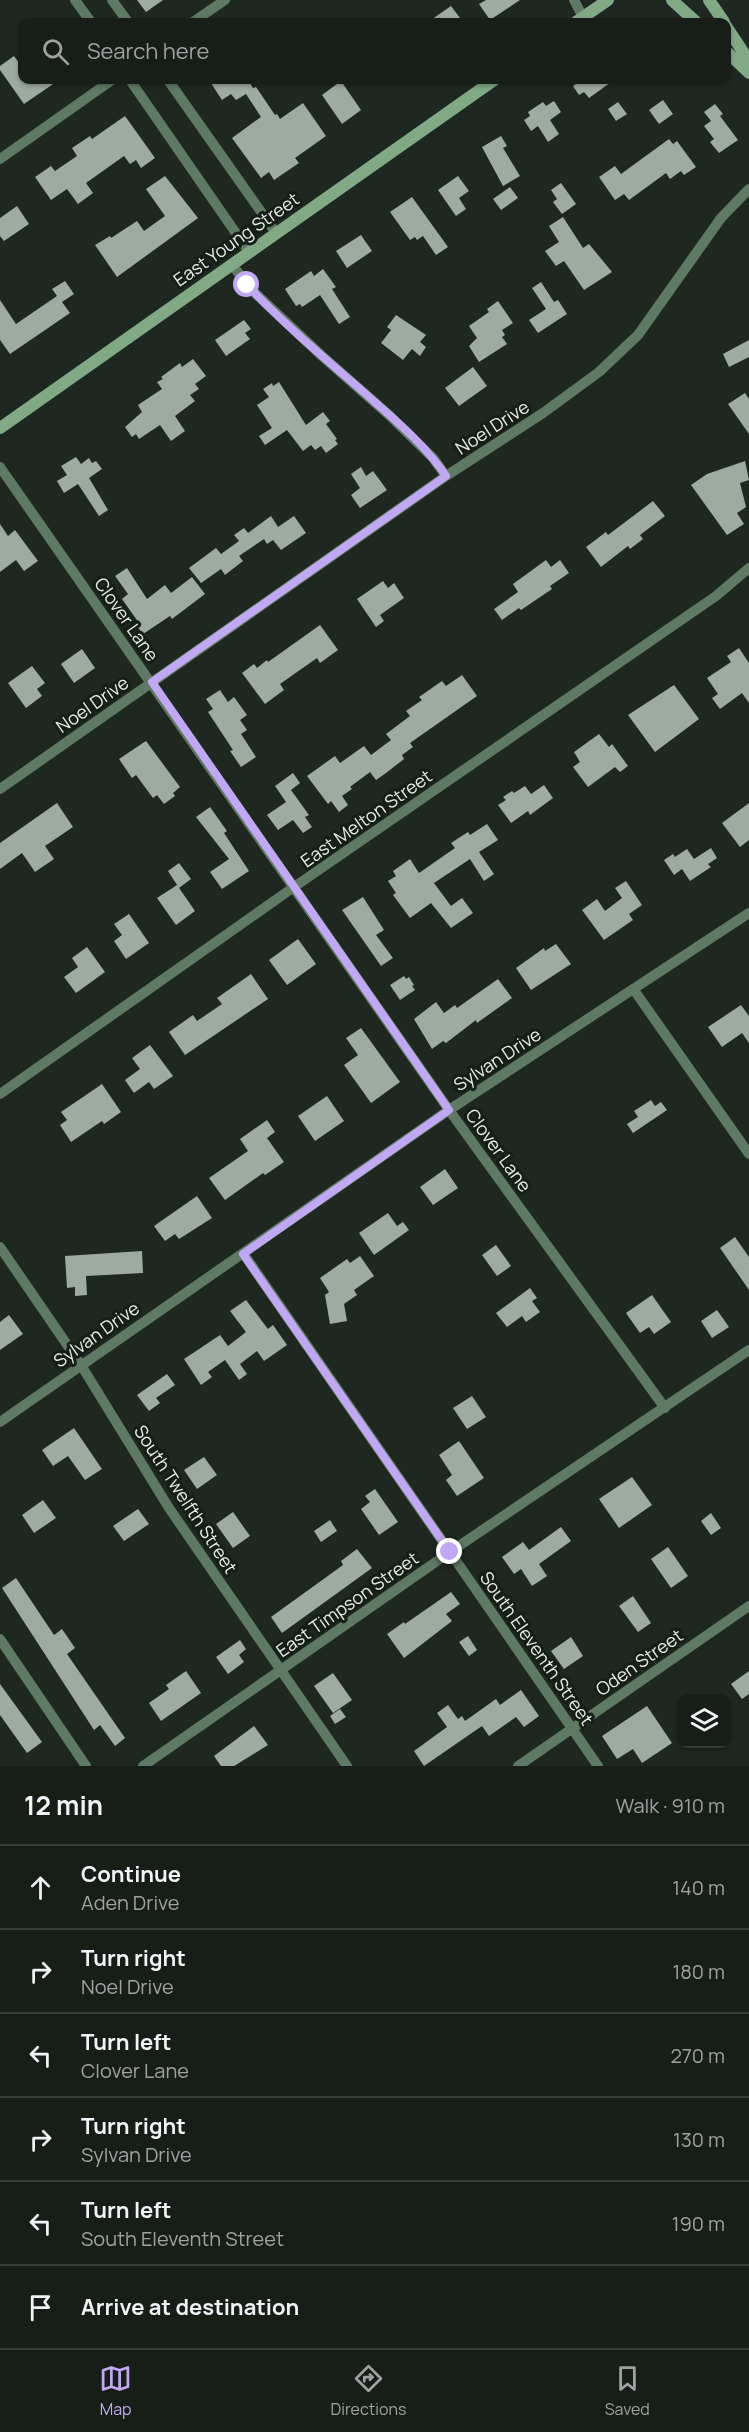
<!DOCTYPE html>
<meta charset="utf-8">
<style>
body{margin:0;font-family:Manrope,sans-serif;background:#202721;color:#f1f3f6}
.controls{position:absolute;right:18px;bottom:18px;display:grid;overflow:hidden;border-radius:12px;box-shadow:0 2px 4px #0004}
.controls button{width:54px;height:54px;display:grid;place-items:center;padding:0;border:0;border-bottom:2px solid #363c37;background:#171e18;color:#f1f3f6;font:30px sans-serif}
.stop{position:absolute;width:18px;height:18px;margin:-14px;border:4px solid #c0a8f3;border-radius:50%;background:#fff}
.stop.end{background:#c0a8f3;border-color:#fff;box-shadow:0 2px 6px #0008}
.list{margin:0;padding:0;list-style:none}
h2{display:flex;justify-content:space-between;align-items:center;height:78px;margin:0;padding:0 24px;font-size:26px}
h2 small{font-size:20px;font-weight:400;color:#9ea2a2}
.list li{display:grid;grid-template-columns:39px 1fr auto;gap:18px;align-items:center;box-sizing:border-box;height:84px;padding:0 24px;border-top:2px solid #363c37}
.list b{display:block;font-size:22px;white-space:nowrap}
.list p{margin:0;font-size:20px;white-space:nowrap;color:#9ea2a2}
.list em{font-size:20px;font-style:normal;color:#9ea2a2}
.icon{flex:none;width:33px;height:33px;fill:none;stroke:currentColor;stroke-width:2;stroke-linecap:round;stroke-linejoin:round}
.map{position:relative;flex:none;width:749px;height:1766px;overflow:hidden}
.search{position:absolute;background:#171e18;box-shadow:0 2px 4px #0004;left:18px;right:18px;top:18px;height:66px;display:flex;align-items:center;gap:15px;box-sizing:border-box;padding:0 21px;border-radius:12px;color:#9ea2a2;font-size:22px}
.sheet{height:582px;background:#171e18}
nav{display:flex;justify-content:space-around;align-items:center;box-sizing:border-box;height:84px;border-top:2px solid #363c37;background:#171e18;font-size:16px;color:#9ea2a2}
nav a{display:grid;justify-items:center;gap:3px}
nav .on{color:#c0a8f3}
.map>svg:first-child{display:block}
</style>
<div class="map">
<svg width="749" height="1766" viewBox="0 0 749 1766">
<rect width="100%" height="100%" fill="#1f2820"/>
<path fill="#9eaba0" d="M137 0H163L146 12Z
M486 0H520L490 20 479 4Z
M451 6 463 22H428Z
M14 56 22 67V80H59L24 104 0 70V66Z
M209 80H248L253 88 256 87 275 115 277 114 280 119 303 103 326 136 295 158 299 163 274 180 269 172 261 178 232 138 261 117 246 94 236 100 231 94 222 100Z
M582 80H614L589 98 584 92 579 95 573 86Z
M341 81 361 110 342 124 322 95Z
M663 100 673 114 659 124 649 110Z
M554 101 561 112 550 120 559 134 548 142 538 126 531 131 524 120 530 116 528 112 543 102 546 106Z
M618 102 627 114 616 121 608 109Z
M715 104 723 114 720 116 738 140 719 153 710 142 714 139 704 126 711 121 704 112Z
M125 116 155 158 141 168 136 160 130 164 124 156 86 183 93 193 78 204 67 189 51 200 35 177 51 166 55 171 77 156 72 148 90 136 92 139Z
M501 136 507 146 503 148 520 176 503 186 482 147Z
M669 139 673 144 677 141 696 167 684 175 681 171 670 179 666 173 629 200 624 194 615 200 599 177 615 166 621 174Z
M165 176 198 218 117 277 95 245 110 236 111 238 137 221 144 231 165 216 146 189Z
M458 176 469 191 459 198 466 209 456 216 438 190Z
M561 183 576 204 562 214 553 202 557 199 551 190Z
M510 187 518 198 501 210 493 199Z
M412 197 448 247 436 255 423 236 417 240 415 237 410 240 390 212Z
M17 206 29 224 4 241 0 236V218Z
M563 217 583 248 589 244 612 272 584 290 564 261 556 266 545 251 559 242 549 226Z
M361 235 372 251 347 268 336 251Z
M323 269 336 287 332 289 350 317 339 324 320 295 302 307 300 304 296 306 285 289 311 271 314 276Z
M65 281 74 294 62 302 70 313 10 354 0 340V300L16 324 57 296 52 289Z
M541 282 554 302 558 300 567 314 538 333 529 320 546 309 532 288Z
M498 301 513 323 502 330 505 335 502 337 507 344 479 362 469 346 477 338 469 326 489 312 487 309Z
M396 315 426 335 420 342 426 347 420 356 412 349 403 360 381 343 391 330 387 327Z
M244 320 251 329 245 333 250 339 226 356 215 340Z
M749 340V357L729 367 723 354Z
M193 359 206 376 195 384 199 389 190 395 195 401 175 416 185 431 171 441 160 425 139 439 136 434 132 437 125 427 142 412 138 405 162 389 157 382 163 379 161 377 180 363 182 367Z
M473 367 487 386 459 406 445 388Z
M279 382 306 425 323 412 330 421 326 424 337 439 335 440 338 444 326 453 321 446 315 450 311 445 303 451 287 430 265 445 259 436 272 428 257 405 269 397 263 389 272 383 273 386Z
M745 393 749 399V434L728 404Z
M76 457 81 464 89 458 92 463 96 461 102 469 89 478 108 510 99 516 78 484 64 493 57 481 67 475 61 466Z
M745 461 749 480 740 483 746 507 737 513 744 524 727 535 691 485 707 474Z
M361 467 366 476 373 471 387 490 360 508 351 495 360 488 351 474Z
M653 501 665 516 640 535 643 539 630 549 628 546 601 567 586 547 606 532 608 535Z
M271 516 278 527 294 516 306 533 281 550 273 540 267 544 264 539 239 556 243 561 225 575 221 569 201 583 189 568 216 548 221 554 239 541 234 535 244 528 248 533Z
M0 524 8 536 15 530 38 561 24 571 16 560 0 572Z
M546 560 551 567 560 560 569 573 550 586 552 589 521 610 519 608 502 620 494 609 518 592 513 584Z
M127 568 147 599 165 585 171 593 192 577 205 594 172 619 170 616 143 634 136 625 139 623 122 599 128 594 115 576Z
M383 581 388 588 394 583 404 598 380 615 384 621 376 627 357 599Z
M320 625 338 650 320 663 317 658 280 684 284 690 265 704 242 673 254 664 257 668 267 660 268 662Z
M739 648 749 663V703L742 693 720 709 712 698 718 694 707 678 731 662 727 656Z
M82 649 95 668 74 683 61 664Z
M32 666 45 683 37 689 42 696 26 708 8 683Z
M462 675 477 696 410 743 413 747 402 755 404 759 386 773 376 780 370 772 350 787 352 789 342 796 348 805 339 812 331 801 328 804 307 776 335 756 340 763 364 746 371 755 391 740 386 734 410 716 406 711 422 700 419 697 442 681 446 686Z
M674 685 699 719 655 752 628 715Z
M220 690 228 702 234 697 247 715 240 720 247 730 241 734 256 757 241 767 230 751 233 750 208 712 213 709 206 699Z
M599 734 609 747 612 744 628 766 620 772 615 767 588 787 573 767 580 762 574 752Z
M146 741 180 787 173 793 175 796 164 804 157 795 153 798 136 775 132 778 119 759Z
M293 773 300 783 291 790 309 815 305 817 312 827 303 833 293 820 278 830 267 815 286 802 275 786Z
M544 785 553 798 530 815 528 811 511 823 498 805 506 800 503 797 512 791 514 793 525 786 531 794Z
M57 803 73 827 45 846 54 859 35 872 22 853 0 869V843Z
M749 803V840L740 847 722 823Z
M210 807 227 831 224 833 249 871 222 889 210 872 229 859 196 817Z
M487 824 498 840 479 852 494 874 484 881 470 859 434 883 451 906 462 898 473 913 451 928 431 903 410 918 393 895 396 893 388 881 396 876 393 871 410 859 419 873 455 848 451 843 468 832 470 835Z
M711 848 717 858 708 864 711 867 690 881 682 869 674 875 664 860 673 854 675 857 687 849 694 859Z
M179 863 191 879 179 888 168 871Z
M626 881 642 905 629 914 633 920 604 940 582 910 597 899 605 911 622 898 615 888Z
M177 885 195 911 176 925 157 898Z
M363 897 384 930 376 935 393 958 381 966 342 910Z
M129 914 149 943 126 959 114 941 122 935 114 924Z
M298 939 316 964 287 985 269 960Z
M556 944 571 964 531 990 516 968 544 948 545 951Z
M87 947 105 972 76 993 64 977 78 967 72 958Z
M251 974 268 999 185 1055 169 1032 193 1015 197 1021 222 1004 217 998Z
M404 976 406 979 409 977 414 985 412 986 415 990 400 1000 390 985Z
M498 979 512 998 477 1023 476 1020 446 1043 443 1041 432 1049 414 1019 436 1002 444 1013 455 1005 457 1008Z
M741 1005 749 1016V1043L742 1033 722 1047 708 1027Z
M361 1028 400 1082 371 1103 344 1065 358 1055 346 1038Z
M150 1045 173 1076 154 1089 149 1082 134 1093 125 1080 140 1069 132 1058Z
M102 1084 121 1112 104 1124 102 1121 71 1142 60 1125 67 1120 61 1112Z
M327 1096 344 1121 315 1141 298 1116Z
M651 1100 655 1106 661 1102 667 1110 633 1133 627 1124 638 1117 634 1111Z
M267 1120 275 1132 267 1138 284 1162 265 1175 263 1173 225 1200 209 1178 248 1151 240 1139Z
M445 1169 458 1188 433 1205 420 1187Z
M197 1196 212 1218 179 1239 175 1234 165 1241 154 1226Z
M388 1213 397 1226 403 1222 409 1230 374 1255 359 1233Z
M735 1237 749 1257V1290L720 1248Z
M496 1245 511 1266 497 1276 482 1255Z
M142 1251 143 1273 86 1276 87 1295 75 1296V1287L67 1288 65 1256Z
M360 1256 374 1276 354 1290 357 1295 344 1304 347 1321 330 1324 325 1295 329 1292 320 1278 347 1259 350 1263Z
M530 1288 537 1298 532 1301 540 1312 526 1322 522 1316 507 1327 496 1313Z
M652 1295 671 1322 654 1334 649 1327 640 1333 626 1313Z
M246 1300 268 1329 273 1325 287 1345 264 1361 257 1351 240 1364 247 1374 239 1380 225 1360 208 1372 212 1377 201 1385 184 1359 220 1335 228 1346 246 1332 230 1311Z
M717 1310 729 1327 712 1338 701 1321Z
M9 1315 23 1334 0 1350V1322Z
M167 1374 175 1385 156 1398 160 1403 149 1411 137 1395Z
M472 1396 486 1417 467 1429 453 1408Z
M74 1428 102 1469 85 1480 68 1456 53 1466 42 1450Z
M459 1441 484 1478 457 1496 446 1480 452 1475 439 1455Z
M204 1457 217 1475 197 1489 184 1470Z
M632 1477 652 1505 619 1528 599 1499Z
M375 1489 398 1522 379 1535 361 1509 370 1502 365 1496Z
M43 1500 56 1518 34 1533 22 1515Z
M138 1509 149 1524 124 1541 113 1526Z
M233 1512 250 1536 233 1548 216 1524Z
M711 1513 721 1528 711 1535 701 1521Z
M330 1520 337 1531 321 1542 314 1531Z
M561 1527 571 1541 539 1564 547 1576 532 1586 521 1569 514 1574 502 1557 523 1542 529 1550Z
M668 1547 688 1576 671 1588 651 1559Z
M357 1549 372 1568 282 1633 271 1617 343 1565 341 1561Z
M16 1578 54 1635 62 1629 75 1648 67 1654 125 1738 115 1746 100 1725 94 1730 2 1588Z
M451 1592 460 1604 446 1614 452 1621 404 1658 387 1634 404 1622 405 1624Z
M633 1596 651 1623 638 1632 619 1606Z
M468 1636 477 1650 469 1656 459 1642Z
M571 1637 583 1656 564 1669 551 1651Z
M240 1640 246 1649 239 1655 244 1662 228 1674 216 1657Z
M186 1671 201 1693 161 1721 149 1703 169 1689 166 1685Z
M749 1671V1694L742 1699 731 1684Z
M333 1673 352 1700 333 1713 314 1686Z
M0 1684 42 1742 27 1753 0 1715Z
M521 1690 539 1716 524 1727 516 1717 489 1736 482 1726 424 1766 414 1751 447 1727 437 1713 448 1705 458 1719 462 1716 465 1721 496 1699 500 1705Z
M647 1706 672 1743 642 1763 633 1749 617 1759 602 1736Z
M340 1709 346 1717 335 1724 330 1716Z
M254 1726 268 1745 234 1766H221L214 1756Z"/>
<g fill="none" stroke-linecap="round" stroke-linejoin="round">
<path stroke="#607964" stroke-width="10" d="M75 0 91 22
M112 0 128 22
M574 0 583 17
M193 22 225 0
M130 80 249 252
M168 80 276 233
M0 159 112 80
M231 264 256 294 322 356 389 415 433 458 446 476
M0 467 449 1110 665 1408
M0 789 446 476 543 413 599 372 638 335 721 218 749 189
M634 990 749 1154
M0 1094 294 887 716 596 749 568
M0 1247 81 1365 169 1508 347 1766
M243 1253 598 1766
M0 1422 449 1110 749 913
M0 1639 86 1766
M143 1766 450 1552 749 1350
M518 1766 749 1606"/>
<path stroke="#81a986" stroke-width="12" d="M672 0 696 22
M709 0 724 22
M576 22 608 0
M726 26 749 61
M726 51 749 73
M0 428 494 80"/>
</g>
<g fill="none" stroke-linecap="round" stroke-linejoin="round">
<path stroke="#c0a8f3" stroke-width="8" d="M247 285C282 322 321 355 359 388 389 415 424 443 446 476L152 682 449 1110 243 1254 450 1552"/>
</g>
<g text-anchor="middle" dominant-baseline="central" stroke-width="6" stroke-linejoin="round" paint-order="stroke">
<g font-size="18" fill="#e6ede7" stroke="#151f17">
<text transform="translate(236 239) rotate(-35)">East Young Street</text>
<text transform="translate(492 427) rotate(-33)">Noel Drive</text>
<text transform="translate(127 619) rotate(55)">Clover Lane</text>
<text transform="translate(92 704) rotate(-35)">Noel Drive</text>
<text transform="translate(366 818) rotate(-35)">East Melton Street</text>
<text transform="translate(497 1059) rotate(-33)">Sylvan Drive</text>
<text transform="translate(499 1150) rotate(54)">Clover Lane</text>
<text transform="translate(96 1334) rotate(-35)">Sylvan Drive</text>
<text transform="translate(186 1499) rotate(57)">South Twelfth Street</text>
<text transform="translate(347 1604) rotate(-35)">East Timpson Street</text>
<text transform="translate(537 1648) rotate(55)">South Eleventh Street</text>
<text transform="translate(639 1662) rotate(-35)">Oden Street</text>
</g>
</g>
</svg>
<div class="controls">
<button><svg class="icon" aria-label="layers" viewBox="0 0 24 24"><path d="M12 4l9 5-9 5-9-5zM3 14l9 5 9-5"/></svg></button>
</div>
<div class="stop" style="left:247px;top:285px"></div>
<div class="stop end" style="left:450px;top:1552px"></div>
<div class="search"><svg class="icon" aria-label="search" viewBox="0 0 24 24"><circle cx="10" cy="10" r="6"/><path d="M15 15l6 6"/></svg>Search here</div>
</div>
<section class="sheet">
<h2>12 min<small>Walk · 910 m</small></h2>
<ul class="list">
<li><svg class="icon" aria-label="ahead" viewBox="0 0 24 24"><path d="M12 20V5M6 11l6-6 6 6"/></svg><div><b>Continue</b><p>Aden Drive</p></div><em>140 m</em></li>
<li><svg class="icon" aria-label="right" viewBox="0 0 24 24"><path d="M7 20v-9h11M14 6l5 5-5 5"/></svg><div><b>Turn right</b><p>Noel Drive</p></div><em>180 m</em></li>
<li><svg class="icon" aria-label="left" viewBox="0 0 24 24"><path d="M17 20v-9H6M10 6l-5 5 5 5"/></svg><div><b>Turn left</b><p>Clover Lane</p></div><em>270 m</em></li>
<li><svg class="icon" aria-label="right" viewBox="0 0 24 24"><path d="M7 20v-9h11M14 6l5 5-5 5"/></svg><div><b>Turn right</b><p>Sylvan Drive</p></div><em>130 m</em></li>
<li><svg class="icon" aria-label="left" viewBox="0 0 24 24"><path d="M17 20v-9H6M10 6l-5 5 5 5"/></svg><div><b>Turn left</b><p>South Eleventh Street</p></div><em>190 m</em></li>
<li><svg class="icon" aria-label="arrive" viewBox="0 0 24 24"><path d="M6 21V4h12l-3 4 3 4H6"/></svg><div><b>Arrive at destination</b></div></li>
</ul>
</section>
<nav>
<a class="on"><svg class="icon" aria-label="map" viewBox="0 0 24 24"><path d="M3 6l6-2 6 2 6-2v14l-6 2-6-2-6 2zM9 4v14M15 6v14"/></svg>Map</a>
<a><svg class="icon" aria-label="directions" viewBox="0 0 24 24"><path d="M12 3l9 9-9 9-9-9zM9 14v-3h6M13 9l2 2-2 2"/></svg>Directions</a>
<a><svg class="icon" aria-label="saved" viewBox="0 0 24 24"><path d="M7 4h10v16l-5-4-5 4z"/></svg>Saved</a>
</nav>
